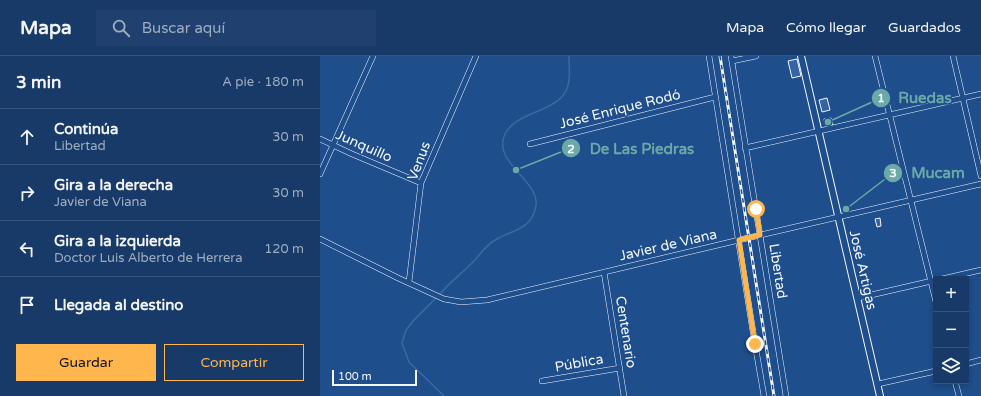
<!DOCTYPE html>
<html lang="es">
<meta charset="utf-8">
<style>
body{margin:0;font-family:"Varela Round",sans-serif;background:#20416f;color:#f1f3f6}
.controls{position:absolute;right:12px;bottom:12px;display:grid;overflow:hidden;border-radius:0px;box-shadow:0 2px 6px #0003}
.controls button{width:36px;height:36px;display:grid;place-items:center;padding:0;border:0;border-bottom:1px solid #36547d;background:#173a69;color:#f1f3f6;font:20px sans-serif}
.scale{position:absolute;left:12px;bottom:10px;width:85px;box-sizing:border-box;padding-left:4px;border:2px solid #f2f6ff;border-top:0;font-size:11px;line-height:14px;white-space:nowrap;color:#f2f6ff;-webkit-text-stroke:3px #1f4e8c;paint-order:stroke}
.stop{position:absolute;width:12px;height:12px;margin:-9px;border:3px solid #ffb74d;border-radius:50%;background:#fff}
.stop.end{background:#ffb74d;border-color:#fff;box-shadow:0 1px 4px #0008}
.list{margin:0;padding:0;list-style:none}
h2{display:flex;justify-content:space-between;align-items:center;height:52px;margin:0;padding:0 16px;font-size:17px}
h2 small{font-size:13px;font-weight:400;color:#9eadc0}
.list li{display:grid;grid-template-columns:26px 1fr auto;gap:12px;align-items:center;box-sizing:border-box;height:56px;padding:0 16px;border-top:1px solid #36547d}
.list b{display:block;font-size:15px;white-space:nowrap}
.list p{margin:0;font-size:13px;white-space:nowrap;color:#9eadc0}
.list em{font-size:13px;font-style:normal;color:#9eadc0}
.actions{display:flex;gap:8px;padding:12px 16px}
.actions a{flex:1;padding:9px 0;border:1px solid #ffb74d;border-radius:0px;text-align:center;font-size:14px;color:#ffb74d}
.actions .main{background:#ffb74d;color:#111}
.icon{flex:none;width:22px;height:22px;fill:none;stroke:currentColor;stroke-width:2;stroke-linecap:round;stroke-linejoin:round}
.map{position:relative;flex:none;width:661px;height:340px;overflow:hidden}
header{display:flex;align-items:center;gap:24px;box-sizing:border-box;height:56px;padding:0 20px;background:#173a69;border-bottom:1px solid #36547d}
header strong{font-size:19px}
nav{display:flex;gap:22px;margin-inline-start:auto;font-size:14px}
.search{width:280px;height:36px;background:#20416f;display:flex;align-items:center;gap:10px;box-sizing:border-box;padding:0 14px;border-radius:0px;color:#9eadc0;font-size:15px}
main{display:flex}
aside{flex:1;background:#173a69}
.map>svg:first-child{display:block}
</style>
<header>
<strong>Mapa</strong>
<div class="search"><svg class="icon" aria-label="search" viewBox="0 0 24 24"><circle cx="10" cy="10" r="6"/><path d="M15 15l6 6"/></svg>Buscar aquí</div>
<nav><a>Mapa</a><a>Cómo llegar</a><a>Guardados</a></nav>
</header>
<main>
<aside>
<h2>3 min<small>A pie · 180 m</small></h2>
<ul class="list">
<li><svg class="icon" aria-label="ahead" viewBox="0 0 24 24"><path d="M12 20V5M6 11l6-6 6 6"/></svg><div><b>Continúa</b><p>Libertad</p></div><em>30 m</em></li>
<li><svg class="icon" aria-label="right" viewBox="0 0 24 24"><path d="M7 20v-9h11M14 6l5 5-5 5"/></svg><div><b>Gira a la derecha</b><p>Javier de Viana</p></div><em>30 m</em></li>
<li><svg class="icon" aria-label="left" viewBox="0 0 24 24"><path d="M17 20v-9H6M10 6l-5 5 5 5"/></svg><div><b>Gira a la izquierda</b><p>Doctor Luis Alberto de Herrera</p></div><em>120 m</em></li>
<li><svg class="icon" aria-label="arrive" viewBox="0 0 24 24"><path d="M6 21V4h12l-3 4 3 4H6"/></svg><div><b>Llegada al destino</b></div></li>
</ul>
<div class="actions"><a class="main">Guardar</a><a>Compartir</a></div>
</aside>
<div class="map">
<svg width="661" height="340" viewBox="0 0 661 340">
<rect width="100%" height="100%" fill="#1f4e8c"/>
<g fill="none" stroke-linecap="round" stroke-linejoin="round">
<path stroke="#3b69a3" stroke-width="1.5" d="M119 239C129 227 141 218 152 207 160 199 165 190 175 184 189 175 207 175 214 157 215 154 217 149 216 145 214 122 172 104 185 78 198 52 246 58 249 24 250 16 249 8 249 0
M117 241 94 264 86 274 82 287 89 306 124 340"/>
</g>
<path fill="#3563a3" stroke="#f2f6ff" d="M477 3 481 20 472 22 468 5Z
M507 42 510 54 502 56 499 44Z
M511 62 513 69 507 70 505 69 504 63Z
M560 162 561 170 557 171 555 163Z"/>
<g fill="none" stroke-linecap="round" stroke-linejoin="round">
<g stroke="#f2f6ff" stroke-width="6">
<path id="minor" d="M389 0 435 288 444 340
M411 0 466 340
M555 0 616 246
M633 0 661 120
M412 5 436 0
M0 83 32 98 101 127
M210 88 395 41
M425 92 661 38
M0 118 53 0
M0 183 78 222 124 243 141 246 167 244 419 184 661 128
M284 216 304 340
M622 223 661 214
M89 226 101 127 156 0
M538 242 616 224
M646 308 661 304
M222 325 300 312
M635 325 639 340
M558 328 616 315"/>
</g>
<g stroke="#f2f6ff" stroke-width="8">
<path id="tertiary" d="M481 0 560 340"/>
</g>
<use href="#minor" stroke="#1f4e8c" stroke-width="5"/>
<use href="#tertiary" stroke="#1f4e8c" stroke-width="6"/>
<g stroke="#f2f6ff" stroke-width="3">
<path id="rail" d="M400 0 454 340"/>
</g>
<use href="#rail" stroke="#1f4e8c" stroke-width="1.5" stroke-dasharray="4.5" stroke-linecap="butt"/>
</g>
<g fill="none" stroke-linecap="round" stroke-linejoin="round">
<path stroke="#ffb74d" stroke-width="5" d="M435 288 419 184 440 179 436 153"/>
</g>
<g text-anchor="middle" dominant-baseline="central" stroke-width="3" stroke-linejoin="round" paint-order="stroke">
<g font-size="14" fill="#f2f6ff" stroke="#1f4e8c">
<text transform="translate(300 53) rotate(-14)">José Enrique Rodó</text>
<text transform="translate(44 90) rotate(24)">Junquillo</text>
<text transform="translate(99 105) rotate(-69)">Venus</text>
<text transform="translate(348 189) rotate(-13)">Javier de Viana</text>
<text transform="translate(543 214) rotate(77)">José Artigas</text>
<text transform="translate(458 215) rotate(81)">Libertad</text>
<text transform="translate(306 276) rotate(81)">Centenario</text>
<text transform="translate(259 307) rotate(-10)">Pública</text>
</g>
</g>
<path fill="none" stroke="#6aa9a8" stroke-width="1.5" d="M508 66L561 42M196 114L251 92M526 153L573 117"/>
<g fill="#6aa9a8" stroke="#1f4e8c" stroke-width="1.5">
<circle cx="508" cy="66" r="4"/>
<circle cx="196" cy="114" r="4"/>
<circle cx="526" cy="153" r="4"/>
<circle cx="561" cy="42" r="10"/>
<circle cx="251" cy="92" r="10"/>
<circle cx="573" cy="117" r="10"/>
</g>
<g font-size="12" text-anchor="middle" font-weight="bold" fill="#fff">
<text x="561" y="46">1</text>
<text x="251" y="97">2</text>
<text x="573" y="121">3</text>
</g>
<g font-size="15" text-anchor="middle" font-weight="bold" fill="#6aa9a8" stroke="#1f4e8c" stroke-width="3" stroke-linejoin="round" paint-order="stroke">
<text x="605" y="47">Ruedas</text>
<text x="322" y="98">De Las Piedras</text>
<text x="618" y="122">Mucam</text>
</g>
</svg>
<div class="controls">
<button>+</button>
<button>−</button>
<button><svg class="icon" aria-label="layers" viewBox="0 0 24 24"><path d="M12 4l9 5-9 5-9-5zM3 14l9 5 9-5"/></svg></button>
</div>
<div class="scale">100 m</div>
<div class="stop" style="left:436px;top:153px"></div>
<div class="stop end" style="left:435px;top:288px"></div>
</div>
</main>
